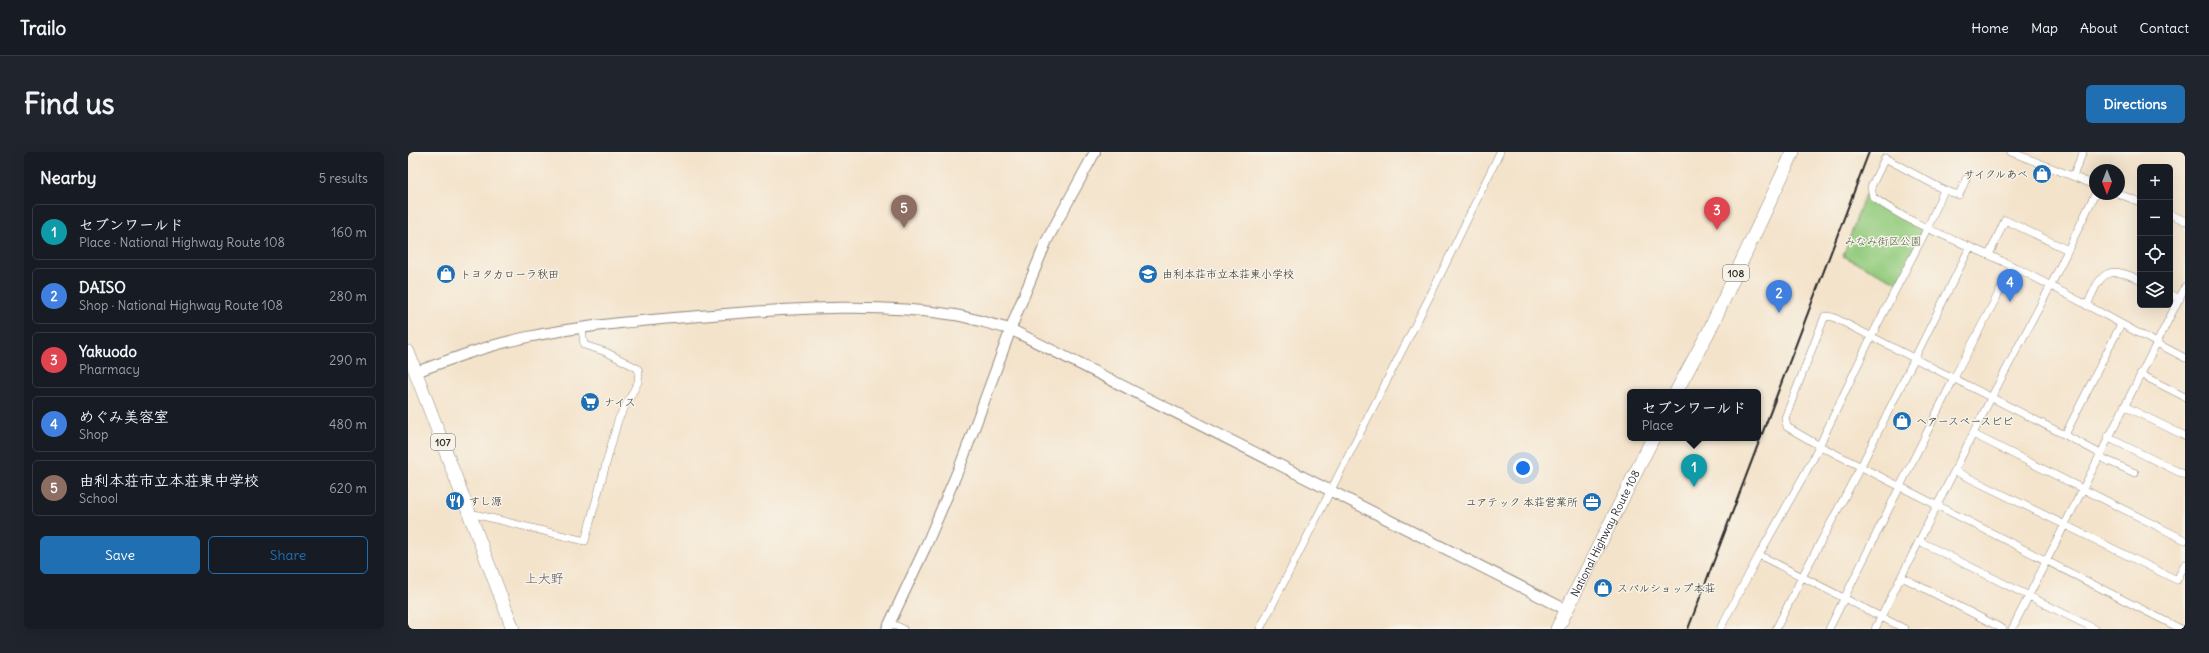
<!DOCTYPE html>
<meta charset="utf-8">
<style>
body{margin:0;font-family:Delius,"Klee One",sans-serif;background:#20242c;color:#f1f3f6}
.controls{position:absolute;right:12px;top:12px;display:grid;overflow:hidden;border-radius:6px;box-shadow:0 4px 16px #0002}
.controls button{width:36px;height:36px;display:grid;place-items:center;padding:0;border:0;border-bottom:1px solid #363941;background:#171b24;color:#f1f3f6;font:20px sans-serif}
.compass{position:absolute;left:1681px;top:12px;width:36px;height:36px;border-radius:50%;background:#171b24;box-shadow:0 4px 16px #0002;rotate:180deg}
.you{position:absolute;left:1115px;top:316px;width:14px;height:14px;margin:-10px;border:3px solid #fff;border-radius:50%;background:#1a73e8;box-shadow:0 0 0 6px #1a73e833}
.badge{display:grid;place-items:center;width:26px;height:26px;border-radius:50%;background:#1f6fb2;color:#fff;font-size:13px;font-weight:700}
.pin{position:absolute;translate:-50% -33px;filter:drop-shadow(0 1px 2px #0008)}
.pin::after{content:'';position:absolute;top:21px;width:14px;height:12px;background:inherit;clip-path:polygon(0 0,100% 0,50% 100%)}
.popup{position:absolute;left:1219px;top:237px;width:134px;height:52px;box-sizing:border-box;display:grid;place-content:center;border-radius:6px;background:#171b24;filter:drop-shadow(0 1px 3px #0005);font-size:13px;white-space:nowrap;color:#9ea1a6}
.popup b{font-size:15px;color:#f1f3f6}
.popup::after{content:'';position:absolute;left:50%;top:100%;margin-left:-8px;border:8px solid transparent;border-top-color:#171b24}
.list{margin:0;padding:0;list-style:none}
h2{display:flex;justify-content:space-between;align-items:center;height:52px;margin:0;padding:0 16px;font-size:17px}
h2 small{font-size:13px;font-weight:400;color:#9ea1a6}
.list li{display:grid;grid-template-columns:26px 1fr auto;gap:12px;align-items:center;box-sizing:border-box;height:56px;margin:0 8px 8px;padding:0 8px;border:1px solid #363941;border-radius:6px}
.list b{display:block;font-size:15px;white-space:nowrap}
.list p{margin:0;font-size:13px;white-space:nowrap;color:#9ea1a6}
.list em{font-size:13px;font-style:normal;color:#9ea1a6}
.actions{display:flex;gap:8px;padding:12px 16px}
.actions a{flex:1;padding:9px 0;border:1px solid #1f6fb2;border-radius:6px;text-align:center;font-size:14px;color:#1f6fb2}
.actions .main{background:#1f6fb2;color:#fff}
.icon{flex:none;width:22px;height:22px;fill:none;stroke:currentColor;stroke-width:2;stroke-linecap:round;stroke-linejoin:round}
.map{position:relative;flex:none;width:1777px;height:477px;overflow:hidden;border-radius:6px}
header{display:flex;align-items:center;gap:24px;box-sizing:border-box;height:56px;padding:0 20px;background:#171b24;border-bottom:1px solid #363941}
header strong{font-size:19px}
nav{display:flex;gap:22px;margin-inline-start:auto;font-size:14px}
.intro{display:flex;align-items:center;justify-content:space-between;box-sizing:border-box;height:96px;padding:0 24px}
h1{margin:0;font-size:28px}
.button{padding:10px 18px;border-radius:6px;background:#1f6fb2;color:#fff;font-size:14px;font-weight:700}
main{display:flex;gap:24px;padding:0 24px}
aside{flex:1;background:#171b24;border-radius:6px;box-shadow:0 4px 16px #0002}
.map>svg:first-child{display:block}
</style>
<header>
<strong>Trailo</strong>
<nav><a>Home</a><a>Map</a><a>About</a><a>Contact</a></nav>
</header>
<div class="intro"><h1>Find us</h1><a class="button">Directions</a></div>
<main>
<aside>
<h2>Nearby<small>5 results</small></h2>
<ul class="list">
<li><span class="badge" style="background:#0f9aa8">1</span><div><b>セブンワールド</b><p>Place · National Highway Route 108</p></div><em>160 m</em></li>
<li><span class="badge" style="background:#3f7fe0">2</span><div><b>DAISO</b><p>Shop · National Highway Route 108</p></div><em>280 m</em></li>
<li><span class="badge" style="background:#e0444e">3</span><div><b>Yakuodo</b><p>Pharmacy</p></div><em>290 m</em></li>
<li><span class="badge" style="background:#3f7fe0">4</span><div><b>めぐみ美容室</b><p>Shop</p></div><em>480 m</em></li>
<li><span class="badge" style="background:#8d6e63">5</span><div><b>由利本荘市立本荘東中学校</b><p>School</p></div><em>620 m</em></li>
</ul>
<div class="actions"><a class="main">Save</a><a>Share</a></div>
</aside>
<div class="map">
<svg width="1777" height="477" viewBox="0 0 1777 477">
<rect width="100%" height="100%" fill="#f7f3e8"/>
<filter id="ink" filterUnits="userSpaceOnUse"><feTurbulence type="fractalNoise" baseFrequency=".025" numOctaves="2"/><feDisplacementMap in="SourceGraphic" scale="8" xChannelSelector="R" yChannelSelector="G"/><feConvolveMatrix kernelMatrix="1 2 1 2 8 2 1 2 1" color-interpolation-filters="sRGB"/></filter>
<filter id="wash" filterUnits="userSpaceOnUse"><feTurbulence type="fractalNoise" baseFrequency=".012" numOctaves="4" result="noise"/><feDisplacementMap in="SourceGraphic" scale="16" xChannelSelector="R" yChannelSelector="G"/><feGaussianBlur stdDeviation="0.9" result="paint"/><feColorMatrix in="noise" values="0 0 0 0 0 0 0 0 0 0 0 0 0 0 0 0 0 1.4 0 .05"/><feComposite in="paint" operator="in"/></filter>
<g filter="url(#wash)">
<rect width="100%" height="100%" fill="#f4e3cb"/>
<path fill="#94cc7f" stroke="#607c55" d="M1457 42 1517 76 1490 131 1435 104Z"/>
</g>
<g filter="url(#ink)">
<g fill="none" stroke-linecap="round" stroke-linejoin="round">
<g stroke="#90877b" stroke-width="8">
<path id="street" d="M1603 0 1687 33
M1665 24 1675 0
M1536 38 1551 43 1558 27
M1711 42 1732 50
M1762 62 1777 69
M1581 103 1597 68 1660 98
M1762 142 1772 147
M1679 154C1692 123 1697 111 1732 128
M1732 222 1777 245
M1716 254 1777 284
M1565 282 1777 388
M1657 283 1713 172
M1699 285 1777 323
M1547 319 1769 428 1777 412
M1727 321 1696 307 1689 300 1657 283 1425 165 1417 164 1377 266 1379 275 1410 293 1773 477
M62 361 177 389 210 268 230 230 231 219 229 216 198 200 176 193 174 176
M1511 389 1687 477
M1351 403 1497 477
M1494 425 1595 477
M482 471 495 477
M852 477 1026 136 1092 0
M1312 477 1351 403 1405 307 1463 185 1520 75 1536 38 1477 6 1463 35 1465 45C1504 74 1554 90 1598 111 1658 140 1717 175 1777 206
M1368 477 1394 425 1453 314 1562 95
M1421 477 1546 226 1605 114
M1467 477 1583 246 1642 135 1687 42
M1604 477 1777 135"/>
</g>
<g stroke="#90877b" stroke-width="12">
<path id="secondary" d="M8 220C43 207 78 194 115 186 181 172 250 167 317 162 394 156 470 151 547 163 565 166 584 173 602 177L1159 458
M479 477 517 396 554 309 608 163 639 88 687 0"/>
</g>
<g stroke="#90877b" stroke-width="14">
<g id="highway">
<path d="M0 200 105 477"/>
<path d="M1268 240 1301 179 1385 0"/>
<path id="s1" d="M1149 477 1245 286"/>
</g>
</g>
<use href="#street" stroke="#fff" stroke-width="7"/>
<use href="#secondary" stroke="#fff" stroke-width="10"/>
<use href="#highway" stroke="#fff" stroke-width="13"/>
<path stroke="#2b2b2b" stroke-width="2" d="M1280 477 1461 0"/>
</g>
</g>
<defs>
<g id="shop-disc" transform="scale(1)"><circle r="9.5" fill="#1f6fb2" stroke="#f7f3e8"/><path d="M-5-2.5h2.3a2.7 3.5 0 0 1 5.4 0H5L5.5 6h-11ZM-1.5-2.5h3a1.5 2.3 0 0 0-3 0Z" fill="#fff"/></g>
<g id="school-disc" transform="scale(1)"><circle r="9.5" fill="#1f6fb2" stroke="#f7f3e8"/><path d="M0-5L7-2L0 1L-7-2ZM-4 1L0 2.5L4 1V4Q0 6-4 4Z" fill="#fff"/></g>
<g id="supermarket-disc" transform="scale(1)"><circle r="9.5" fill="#1f6fb2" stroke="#f7f3e8"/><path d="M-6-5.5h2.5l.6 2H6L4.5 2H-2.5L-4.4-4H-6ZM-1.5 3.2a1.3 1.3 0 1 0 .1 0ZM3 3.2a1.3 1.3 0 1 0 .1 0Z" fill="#fff"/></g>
<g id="restaurant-disc" transform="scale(1)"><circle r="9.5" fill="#1f6fb2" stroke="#f7f3e8"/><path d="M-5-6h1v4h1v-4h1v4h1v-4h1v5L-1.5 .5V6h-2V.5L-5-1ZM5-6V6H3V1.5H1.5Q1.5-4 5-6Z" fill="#fff"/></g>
<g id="office-disc" transform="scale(1)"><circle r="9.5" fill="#1f6fb2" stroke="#f7f3e8"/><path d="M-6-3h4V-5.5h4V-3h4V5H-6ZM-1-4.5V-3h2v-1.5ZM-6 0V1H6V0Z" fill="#fff"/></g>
</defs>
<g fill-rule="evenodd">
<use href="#shop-disc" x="1634" y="22"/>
<use href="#shop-disc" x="38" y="122"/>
<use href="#school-disc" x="740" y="122"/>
<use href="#supermarket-disc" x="182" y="250"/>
<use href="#shop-disc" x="1494" y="269"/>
<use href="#restaurant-disc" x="47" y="349"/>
<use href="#office-disc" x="1184" y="350"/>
<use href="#shop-disc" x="1195" y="436"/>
</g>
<g text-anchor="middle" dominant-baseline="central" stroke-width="3" stroke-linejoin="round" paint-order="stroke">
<g fill="#f7f3e8" stroke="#686764" stroke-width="1">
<rect x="1315" y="113" width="26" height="16" rx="3"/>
<rect x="23" y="282" width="24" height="16" rx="3"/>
</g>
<g font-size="10" font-weight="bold" fill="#2b2b2b">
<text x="1328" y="121">108</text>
<text x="35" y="290">107</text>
</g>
<g font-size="11" fill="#2b2b2b" stroke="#f7f3e8" text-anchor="start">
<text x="1620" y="22" text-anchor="end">サイクルあべ</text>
<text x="52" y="122">トヨタカローラ秋田</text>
<text x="754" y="122">由利本荘市立本荘東小学校</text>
<text x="196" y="250">ナイス</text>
<text x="1508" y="269">ヘアースペースビビ</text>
<text x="61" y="349">すし源</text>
<text x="1170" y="350" text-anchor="end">ユアテック 本荘営業所</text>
<text x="1209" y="436">スバルショップ本荘</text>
</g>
<g font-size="11" fill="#4a5b44" stroke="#f7f3e8">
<text x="1475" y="89">みなみ街区公園</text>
</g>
<g font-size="11" fill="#2b2b2b" stroke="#f7f3e8">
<text stroke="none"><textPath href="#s1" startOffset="107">National Highway Route 108</textPath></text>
</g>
<g font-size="13" fill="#5c5969" stroke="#f7f3e8">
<text x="136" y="426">上大野</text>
</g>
</g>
</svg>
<div class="controls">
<button>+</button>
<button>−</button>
<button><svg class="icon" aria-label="locate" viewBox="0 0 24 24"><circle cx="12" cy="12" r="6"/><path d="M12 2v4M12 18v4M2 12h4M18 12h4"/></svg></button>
<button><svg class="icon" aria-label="layers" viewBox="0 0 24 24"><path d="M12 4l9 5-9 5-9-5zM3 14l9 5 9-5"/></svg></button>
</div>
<svg class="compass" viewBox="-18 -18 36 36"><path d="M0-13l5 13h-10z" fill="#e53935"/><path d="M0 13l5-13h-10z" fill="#9ea1a6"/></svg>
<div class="you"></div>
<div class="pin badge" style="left:1286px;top:335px;background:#0f9aa8">1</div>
<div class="popup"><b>セブンワールド</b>Place</div>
<div class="pin badge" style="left:1371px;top:161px;background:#3f7fe0">2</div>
<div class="pin badge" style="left:1309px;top:78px;background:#e0444e">3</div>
<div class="pin badge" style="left:1602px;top:150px;background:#3f7fe0">4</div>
<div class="pin badge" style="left:496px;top:76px;background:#8d6e63">5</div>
</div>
</main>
